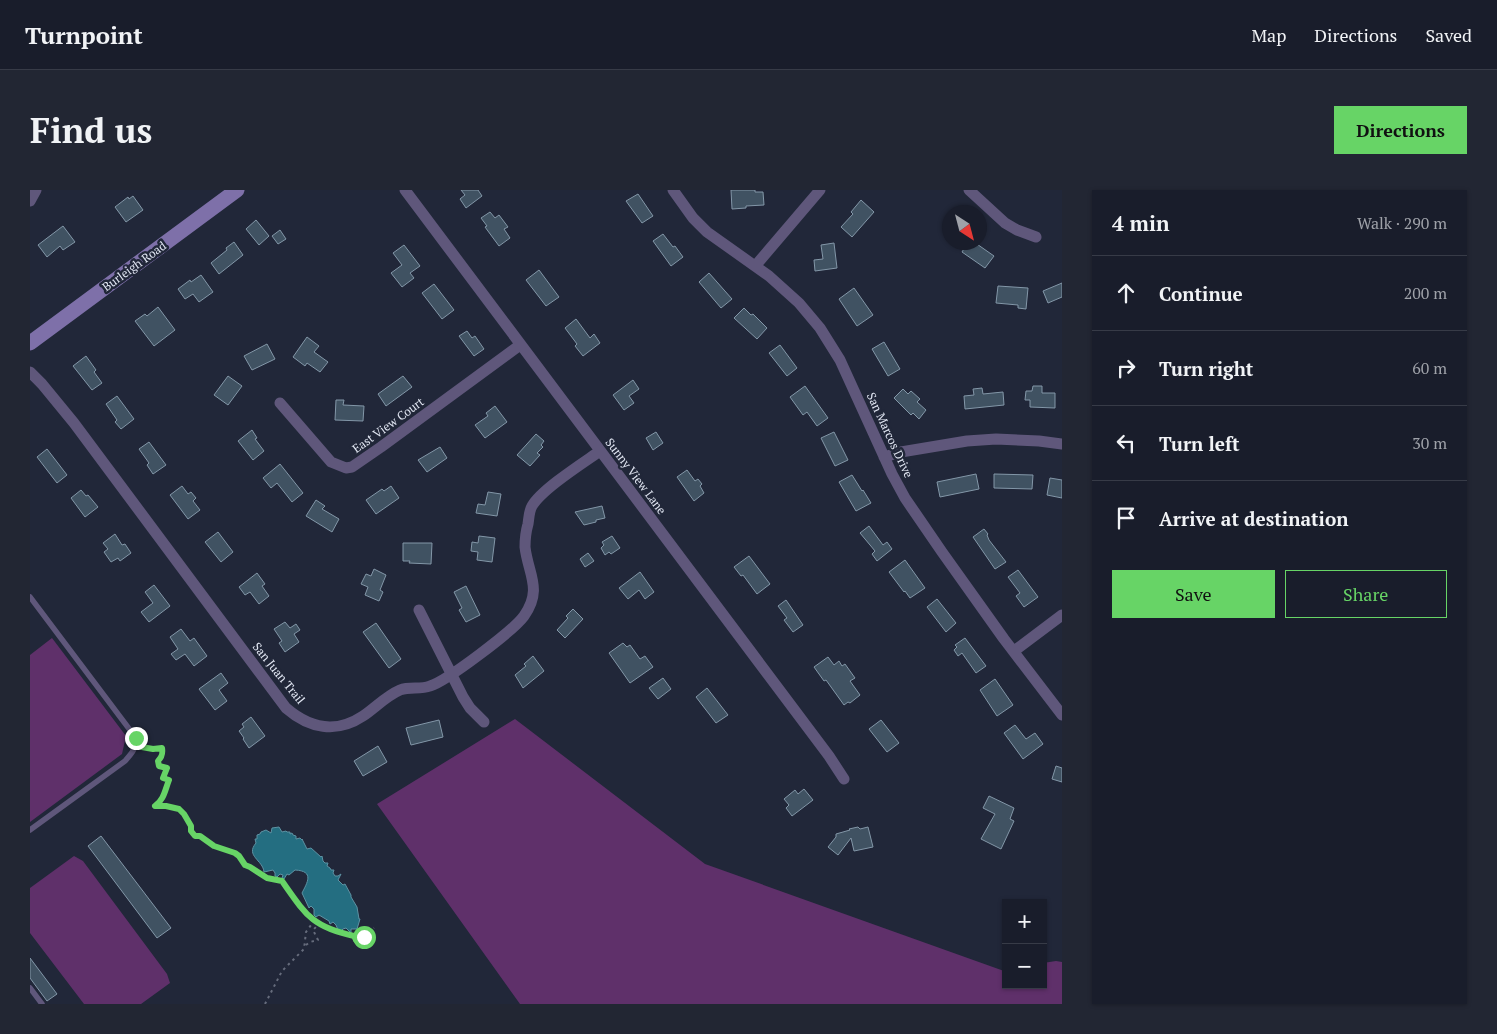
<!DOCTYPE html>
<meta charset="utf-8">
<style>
body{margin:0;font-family:"PT Serif",serif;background:#222633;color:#f1f3f6}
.controls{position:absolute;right:15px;bottom:15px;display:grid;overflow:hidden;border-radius:0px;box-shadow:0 1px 4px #0004}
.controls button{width:45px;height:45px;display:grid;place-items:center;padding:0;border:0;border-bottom:1px solid #373b47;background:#191d2b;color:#f1f3f6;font:25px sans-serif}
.compass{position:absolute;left:912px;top:15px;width:45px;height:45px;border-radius:50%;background:#191d2b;box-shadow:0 1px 4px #0004;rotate:144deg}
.stop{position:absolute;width:15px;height:15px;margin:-11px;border:4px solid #67d466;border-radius:50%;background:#fff}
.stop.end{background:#67d466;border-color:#fff;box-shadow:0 1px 5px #0008}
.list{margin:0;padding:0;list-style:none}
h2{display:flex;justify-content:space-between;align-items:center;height:65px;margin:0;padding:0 20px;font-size:21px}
h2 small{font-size:16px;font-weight:400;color:#9fa2a9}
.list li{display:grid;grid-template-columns:32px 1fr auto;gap:15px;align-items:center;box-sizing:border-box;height:75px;padding:0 20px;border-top:1px solid #373b47}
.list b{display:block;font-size:19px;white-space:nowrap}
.list em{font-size:16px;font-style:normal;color:#9fa2a9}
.actions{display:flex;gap:10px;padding:15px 20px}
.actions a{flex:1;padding:11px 0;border:1px solid #67d466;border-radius:0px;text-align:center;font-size:18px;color:#67d466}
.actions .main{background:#67d466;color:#111}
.icon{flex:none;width:28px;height:28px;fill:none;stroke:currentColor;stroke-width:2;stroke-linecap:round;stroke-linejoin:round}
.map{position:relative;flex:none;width:1032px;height:814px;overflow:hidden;border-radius:0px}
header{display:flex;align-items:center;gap:30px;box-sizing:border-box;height:70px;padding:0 25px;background:#191d2b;border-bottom:1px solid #373b47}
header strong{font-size:24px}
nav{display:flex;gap:28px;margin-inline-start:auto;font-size:18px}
.intro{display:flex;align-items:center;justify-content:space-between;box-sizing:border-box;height:120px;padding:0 30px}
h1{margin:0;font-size:35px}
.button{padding:12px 22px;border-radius:0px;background:#67d466;color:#111;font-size:18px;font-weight:700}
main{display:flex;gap:30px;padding:0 30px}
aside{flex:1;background:#191d2b;border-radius:0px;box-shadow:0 1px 4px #0004}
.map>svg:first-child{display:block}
</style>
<header>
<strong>Turnpoint</strong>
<nav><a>Map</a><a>Directions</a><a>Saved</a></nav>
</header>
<div class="intro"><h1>Find us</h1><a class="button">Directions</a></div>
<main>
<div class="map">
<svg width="1032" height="814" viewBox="0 0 1032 814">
<rect width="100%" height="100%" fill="#212739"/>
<path fill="#5f306a" d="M22 448 96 546 92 564 0 632V465Z
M485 529 675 674 974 781 976 780V795H1013V773L1026 771 1032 772V814H490L347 614Z
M44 666 53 671 137 784 140 793 111 814H54L0 743V698Z"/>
<path fill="#246e81" stroke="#5d92a3" d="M249 637 252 642 256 641 257 642H260V644L262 643 263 645 266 646V649L270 648 272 650V649L277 659 281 658 291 667 292 666 293 671 295 673H298L297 676 300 678 301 680H304L303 683 305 686H308L311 684 308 690 313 695 315 694 321 705V707L327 717 329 729H330L327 739H321V743L316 738 313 739 311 741 308 740 306 735 303 732 300 734 299 731 289 725 286 727 284 725V719L281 716 279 718 272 703C277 693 285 681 265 680L259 685 257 684 254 689 252 688 253 685 250 684 247 687 245 686V683L243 680 234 682C233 670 215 666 226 653L225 649H227V645L230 644 231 642 236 640 241 643 242 638Z"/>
<path fill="#405262" stroke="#8397a8" d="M431 0H448L452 6 436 18 430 9 435 5Z
M701 0H725V2H733L734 15 716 16V18L702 19Z
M608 4 623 26 612 33 596 11Z
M103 6 113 20 96 32 85 17 98 7 99 9Z
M831 10 844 22 822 47 811 37 823 24 821 22Z
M460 22 465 28 469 25 478 37 474 39 480 48 469 56 455 37 457 36 451 28Z
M226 30 239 46 229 55 216 39Z
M33 36 45 52 33 60 30 56 17 67 8 55Z
M250 40 256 49 248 54 242 46Z
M633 44 643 57 645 56 653 67 641 76 623 51Z
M204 52 213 65 189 84 181 73 197 60 196 58Z
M938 52H944L964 66 955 78 932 62Z
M804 53 807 78 785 81 784 70 793 69 791 55Z
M374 55 390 76 380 83 384 88 372 97 361 83 372 75 363 63Z
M509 80 529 107 516 116 496 90Z
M679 83 702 109 691 118 669 92Z
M171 85 183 102 169 112 163 104 155 109 148 99 160 90 161 92Z
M1032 93V107L1018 113 1013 101Z
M404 94 424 120 412 129 392 103Z
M968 96 998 98 996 119 988 118V115L966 113Z
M824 98 843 125 827 136 809 109Z
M128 117 145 140 124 156 105 131 115 124 117 126Z
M714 118 721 125 723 124 737 138 727 149 704 128Z
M546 129 560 148 564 144 570 153 553 166 545 156 547 154 535 138Z
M437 141 442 148 445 146 454 159 444 166 429 146Z
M277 147 289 156 284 162 298 172 290 182 277 173 275 176 263 167Z
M854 152 870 179 858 186 842 159Z
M237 154 245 169 222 180 214 166Z
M750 155 767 178 757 186 739 163Z
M56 166 66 180 64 182 72 193 62 200 43 176Z
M198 186 212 196 198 215 184 205Z
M373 186 382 197 356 216 348 204Z
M603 190 609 199 599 206 604 213 594 220 583 205Z
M775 196 798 228 787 236 777 222 773 225 760 207Z
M1003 196H1012V203H1025V218L1000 217V210H995L996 201H1002Z
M952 198 953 204 973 202 974 215 935 219 934 206 944 205 943 199Z
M873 199 878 204 881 201 890 209 887 212 896 220 889 229 883 223 881 225 864 208Z
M87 206 104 229 91 239 85 232 87 230 76 214Z
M306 210H314L313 215 334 216 333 231 305 230Z
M465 216 477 232 455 248 445 235 458 226 456 223Z
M222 240 227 248 225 249 234 261 223 270 208 251Z
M626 242 633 253 623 260 616 248Z
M804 242 818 270 805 276 791 248Z
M506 244 514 251 511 255 513 257 507 263 510 265 500 276 487 265Z
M119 252 136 275 123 284 117 275 119 273 109 259Z
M410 257 417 268 397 282 388 270Z
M17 259 37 285 27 293 7 267Z
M250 274 273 303 262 312 247 293 241 298 233 288Z
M657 280 665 291 668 289 672 294 670 296 674 303 664 311 647 287Z
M946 284 949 299 910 307 907 292Z
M964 284 1003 285 1002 299 964 298Z
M822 285 832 301 833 300 841 313 826 321 809 292Z
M1020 288 1032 290V308L1017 305Z
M152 296 158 304 161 302 166 308 163 311 170 320 158 329 140 305Z
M361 296 369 308 346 324 336 310 352 299 354 301Z
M51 300 56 306 58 305 68 317 55 327 41 308Z
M458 302 471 304 467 326 446 323 448 314 455 315Z
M286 310 295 316 292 319 309 329 302 342 276 326Z
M572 316 575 328 566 330V332L554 335 545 322Z
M839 336 853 355 857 352 862 359 847 371 842 364 845 361 830 343Z
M954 339 958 344 957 345 959 350 976 372 965 379 943 347Z
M188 342 203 362 191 372 175 352Z
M85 344 92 355 95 354 101 363 90 371 88 368 81 372 74 362 78 359 73 353Z
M449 346 465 348 462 372 447 370 448 362 441 361 442 352 448 353Z
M582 346 590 358 581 364 579 362 575 365 571 358 574 355 572 352Z
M373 353H402L401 374 379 373 380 371H373Z
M558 363 564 371 555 377 550 369Z
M719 366 740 394 727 404 713 385 711 386 704 377Z
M875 370 895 398 880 408 875 401 874 402 859 382Z
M344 379 356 385 350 400 353 402 349 411 335 405 338 397 331 394 336 384 341 386Z
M988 380 1008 407 994 417 986 406 990 403 978 387Z
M610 382 624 402 615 409 609 400 598 409 589 398Z
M227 383 235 394 232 396 239 406 229 414 220 402 215 405 209 397Z
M124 395 140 416 119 432 111 422 123 413 115 402Z
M436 396 450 425 436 432 429 420 432 418 424 402Z
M907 409 926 433 916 442 897 417Z
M756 410 773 435 763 442 754 430 757 428 748 416Z
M543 419 553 429 535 448 527 440 538 428 536 426Z
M255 432 260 438 266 434 270 440 264 444 269 452 255 462 249 453 252 451 244 439Z
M346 433 371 469 359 478 333 442Z
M151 439 160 451 164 448 177 466 164 476 155 464 146 470 141 464 148 459 140 447Z
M935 448 956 476 946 483 932 463 928 466 924 460 927 457 925 455Z
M593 453 597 457 600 455 610 469 615 466 623 477 600 493 579 463Z
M503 466 514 481 493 498 485 485 496 476 494 474Z
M798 467 804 475 809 471 812 476 815 474 825 488 820 491 830 505 820 513 818 512 814 515 796 490 794 491 784 477Z
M191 483 198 493 189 500 197 511 185 520 169 499Z
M633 488 641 499 628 509 619 498Z
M965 489 983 515 967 526 950 500Z
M677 498 698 525 686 533 666 507Z
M221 527 235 546 219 558 213 549 214 548 209 541 214 537 212 534Z
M409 530 413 547 381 555 376 538Z
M851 530 869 553 857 562 839 539Z
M985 535 996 549 1005 543 1013 554 993 569 974 543Z
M348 556 357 572 333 586 324 571Z
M1026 576 1032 578V592L1022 589Z
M774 599 783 610 762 626 756 618 759 615 754 609 765 600 768 604Z
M959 606 984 618 980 629 984 631 971 659 951 649 965 624 953 618Z
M828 637 830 639 838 637 843 657 824 661 821 648 808 665 798 657 806 647V644L820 640 819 639Z
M71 646 141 738 127 748 58 656Z
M0 768 27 804 17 811 0 788Z"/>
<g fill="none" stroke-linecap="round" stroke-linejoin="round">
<path stroke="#666c7c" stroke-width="2" stroke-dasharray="2.5 4" stroke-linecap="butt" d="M111 557 123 559 132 558C133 564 132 567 128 571L129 576 137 578 133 587 139 590C135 600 134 610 125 616H136L149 619 153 624 161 636V641L165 645 170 647 184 656 205 663 209 666 215 675 225 680 237 688 253 691 275 723 284 731
M276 755 280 752 288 750 283 740 288 735
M235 814 252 781 274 759 276 742 284 731 300 739 324 746 326 750 329 751C333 750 340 741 344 738"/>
<path stroke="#5f577b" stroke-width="5.5" d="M0 407 106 548C106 559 102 563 95 571L0 640
M0 798 12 814"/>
<path stroke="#5f577b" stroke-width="11" d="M375 0 799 566 814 589
M643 0 663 28 677 42 739 86 769 113 790 138 810 170 862 284 875 308 912 362 974 449 1032 525
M939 0 975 33 987 40 1006 47
M0 11 6 0
M726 75 790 0
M0 182 12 194 44 233 256 518C279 538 306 544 333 526 345 518 356 506 370 500 380 496 390 500 400 496 417 491 484 440 494 426 513 399 498 384 495 357 495 349 496 341 498 334 499 328 499 321 502 316 512 299 553 273 570 261
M250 213 301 272 316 278 322 277 351 257 490 155
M854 267 871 262 937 251 966 249 1009 251 1032 254
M389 420 433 507 440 518 454 532
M984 461 1032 425"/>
<path stroke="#7e70a9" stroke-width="15" d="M0 153 207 0"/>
</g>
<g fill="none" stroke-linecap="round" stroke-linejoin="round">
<path stroke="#67d466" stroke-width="6" d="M106 548V556L123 559 132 558C133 564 132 567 128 571L129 576 137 578 133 588 139 590C135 600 134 610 125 616H136L149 619 154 624 161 636V641L165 646H170L184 656 205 663 209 666 215 675 220 677 237 688 252 691C276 725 282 737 324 746L326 750 329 751 332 750 334 747"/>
</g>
<g text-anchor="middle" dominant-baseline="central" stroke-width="5" stroke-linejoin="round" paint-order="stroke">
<g font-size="12" fill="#e1e6f2" stroke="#212739">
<text transform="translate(104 76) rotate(-36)">Burleigh Road</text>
<text transform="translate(358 235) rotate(-36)">East View Court</text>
<text transform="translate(860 245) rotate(65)">San Marcos Drive</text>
<text transform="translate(606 286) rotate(53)">Sunny View Lane</text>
<text transform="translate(249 483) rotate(51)">San Juan Trail</text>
</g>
</g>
</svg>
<div class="controls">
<button>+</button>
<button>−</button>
</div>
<svg class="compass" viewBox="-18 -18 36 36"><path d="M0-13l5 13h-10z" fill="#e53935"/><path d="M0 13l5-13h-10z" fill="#9fa2a9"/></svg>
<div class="stop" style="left:334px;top:747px"></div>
<div class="stop end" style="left:106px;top:548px"></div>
</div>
<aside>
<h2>4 min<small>Walk · 290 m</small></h2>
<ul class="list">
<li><svg class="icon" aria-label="ahead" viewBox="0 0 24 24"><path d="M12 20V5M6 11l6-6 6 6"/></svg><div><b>Continue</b></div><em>200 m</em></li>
<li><svg class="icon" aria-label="right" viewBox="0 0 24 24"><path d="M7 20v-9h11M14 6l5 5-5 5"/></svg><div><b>Turn right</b></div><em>60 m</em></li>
<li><svg class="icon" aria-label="left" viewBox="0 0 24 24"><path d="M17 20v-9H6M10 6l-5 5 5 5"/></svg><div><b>Turn left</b></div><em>30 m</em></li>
<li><svg class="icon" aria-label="arrive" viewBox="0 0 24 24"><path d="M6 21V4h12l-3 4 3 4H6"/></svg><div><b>Arrive at destination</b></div></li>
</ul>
<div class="actions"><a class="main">Save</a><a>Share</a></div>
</aside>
</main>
